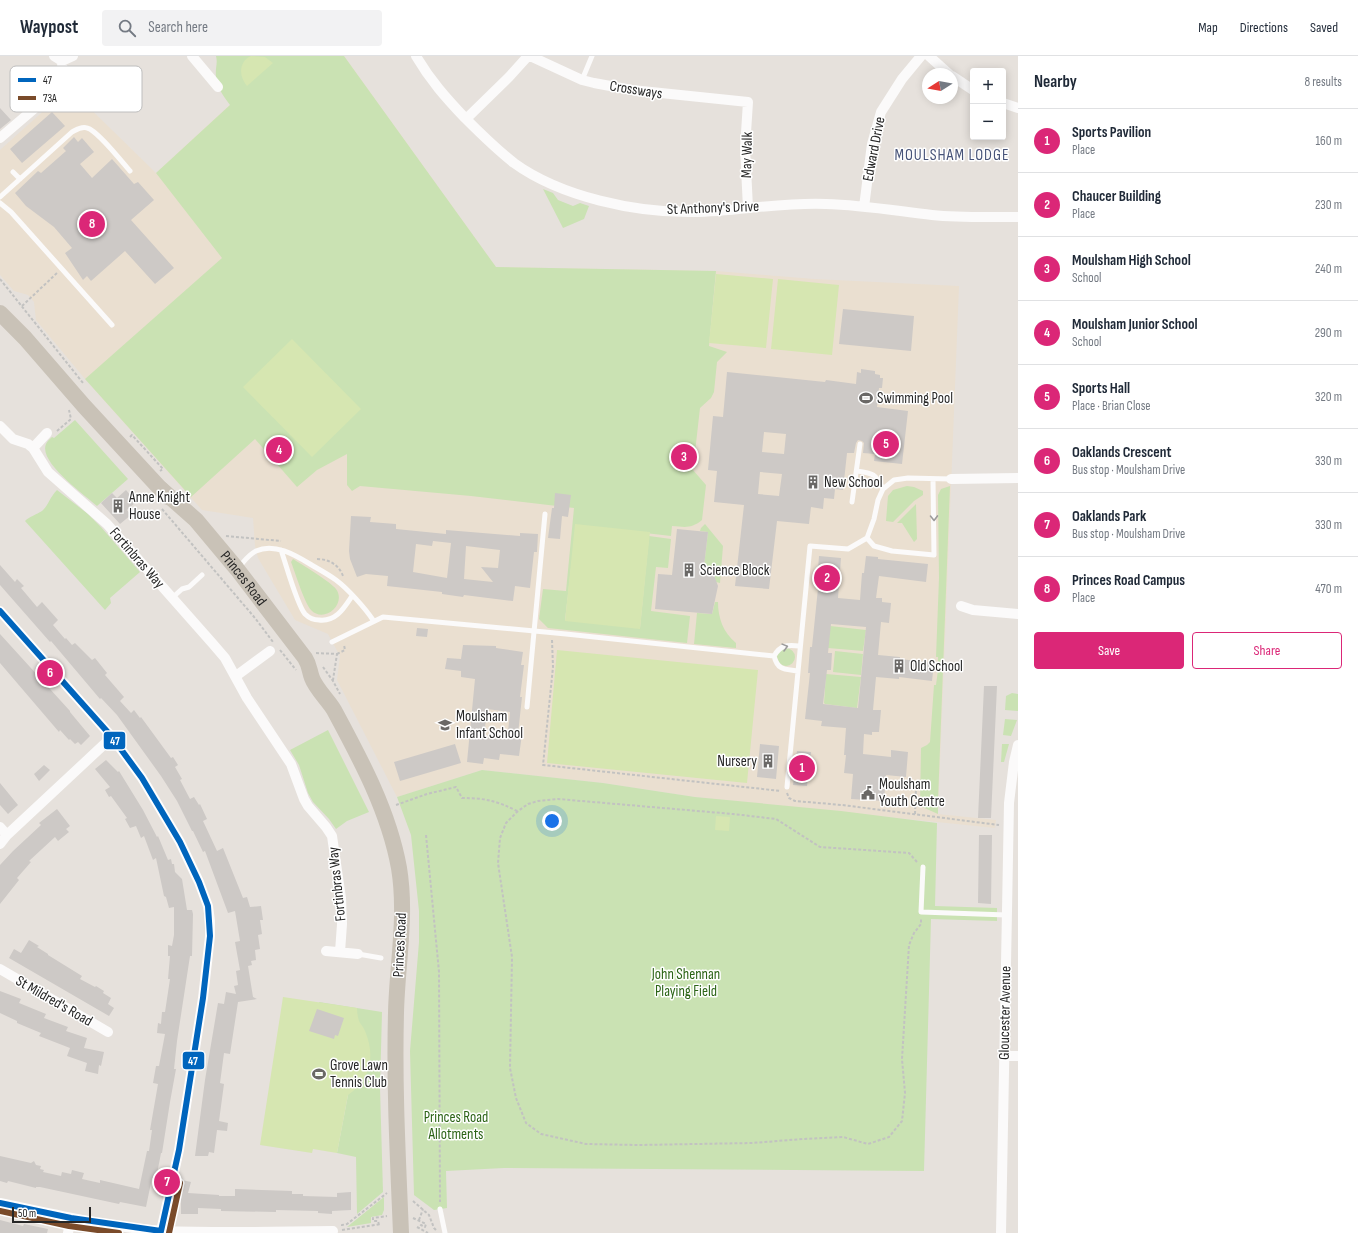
<!DOCTYPE html>
<meta charset="utf-8">
<style>
body{margin:0;font-family:"Sofia Sans Condensed",sans-serif;background:#f2f2f3;color:#1f2937}
.controls{position:absolute;right:12px;top:12px;display:grid;overflow:hidden;border-radius:4px;box-shadow:0 2px 10px #0003}
.controls button{width:36px;height:36px;display:grid;place-items:center;padding:0;border:0;border-bottom:1px solid #e0e1e3;background:#fff;color:#1f2937;font:20px sans-serif}
.compass{position:absolute;left:922px;top:12px;width:36px;height:36px;border-radius:50%;background:#fff;box-shadow:0 2px 10px #0003;rotate:259deg}
.scale{position:absolute;left:12px;bottom:10px;width:79px;box-sizing:border-box;padding-left:4px;border:2px solid #272727;border-top:0;font-size:11px;line-height:14px;white-space:nowrap;color:#272727;-webkit-text-stroke:3px #fff;paint-order:stroke}
.you{position:absolute;left:552px;top:765px;width:14px;height:14px;margin:-10px;border:3px solid #fff;border-radius:50%;background:#1a73e8;box-shadow:0 0 0 6px #1a73e833}
.badge{display:grid;place-items:center;width:26px;height:26px;border-radius:50%;background:#db2777;color:#fff;font-size:13px;font-weight:700}
.pin{position:absolute;translate:-50% -50%;border:2px solid #fff;box-shadow:0 1px 4px #0006}
.list{margin:0;padding:0;list-style:none}
h2{display:flex;justify-content:space-between;align-items:center;height:52px;margin:0;padding:0 16px;font-size:17px}
h2 small{font-size:13px;font-weight:400;color:#747a83}
.list li{display:grid;grid-template-columns:26px 1fr auto;gap:12px;align-items:center;box-sizing:border-box;height:64px;padding:0 16px;border-top:1px solid #e0e1e3}
.list b{display:block;font-size:15px;white-space:nowrap}
.list p{margin:0;font-size:13px;white-space:nowrap;color:#747a83}
.list em{font-size:13px;font-style:normal;color:#747a83}
.actions{display:flex;gap:8px;padding:12px 16px}
.actions a{flex:1;padding:9px 0;border:1px solid #db2777;border-radius:4px;text-align:center;font-size:14px;color:#db2777}
.actions .main{background:#db2777;color:#fff}
.icon{flex:none;width:22px;height:22px;fill:none;stroke:currentColor;stroke-width:2;stroke-linecap:round;stroke-linejoin:round}
.map{position:relative;flex:none;width:1018px;height:1177px;overflow:hidden}
header{display:flex;align-items:center;gap:24px;box-sizing:border-box;height:56px;padding:0 20px;background:#fff;border-bottom:1px solid #e0e1e3}
header strong{font-size:19px}
nav{display:flex;gap:22px;margin-inline-start:auto;font-size:14px}
.search{width:280px;height:36px;background:#f2f2f3;display:flex;align-items:center;gap:10px;box-sizing:border-box;padding:0 14px;border-radius:4px;color:#747a83;font-size:15px}
main{display:flex}
aside{flex:1;background:#fff}
.map>svg:first-child{display:block}
</style>
<header>
<strong>Waypost</strong>
<div class="search"><svg class="icon" aria-label="search" viewBox="0 0 24 24"><circle cx="10" cy="10" r="6"/><path d="M15 15l6 6"/></svg>Search here</div>
<nav><a>Map</a><a>Directions</a><a>Saved</a></nav>
</header>
<main>
<div class="map">
<svg width="1018" height="1177" viewBox="0 0 1018 1177">
<rect width="100%" height="100%" fill="#e6e1dc"/>
<path fill="#eadfd0" d="M283 0H344L496 211 716 215 814 223 959 230 938 758 996 764 995 772 695 741 603 727 482 714 397 741 337 624 340 600 328 578 295 564 258 502 255 490 253 462 202 454 85 323 36 264 34 246 28 239 14 235 0 219V94L69 32 156 117Z"/>
<path fill="#cae2b3" d="M216 0H344L496 211 716 215 709 290 727 296 717 306 714 336 711 342 700 352 693 414 706 429 702 464C691 473 685 471 672 470L671 480 576 469 565 564 640 572 649 480 671 483 668 512 656 511 651 555 690 560 687 587 548 572 539 563 543 533 566 535 574 452 471 440 360 430 352 435 347 429V398L317 414 297 431 255 383 191 441 85 323 222 202 156 117 230 49C224 41 216 30 216 20 215 13 218 7 216 0Z
M543 133 553 137 558 144 573 150 580 147 589 150 584 163 563 172Z
M75 364 128 423 97 450C85 439 38 406 46 388 47 385 50 383 52 381L54 382Z
M907 430 914 431 923 435V439L914 445 893 466 886 465 888 440 893 434Z
M950 430 938 745V758L920 750 921 692 927 689 930 686 934 629H936L938 614V601H936L939 522 938 439 941 433Z
M57 434 88 458 101 471 140 516 110 542 111 547 105 554 25 465C30 460 36 459 42 455 48 450 50 441 57 434Z
M916 448 917 483 914 486 902 467H897Z
M705 468 723 490 720 527 716 526 711 511 704 510 708 476 700 475 701 472Z
M293 503C301 508 331 526 336 533 347 548 324 568 311 554 304 546 295 516 291 506Z
M715 546H718C718 562 723 576 736 587V592L694 588 697 557 712 558Z
M830 570 866 574 863 595 828 592Z
M777 601a9 9 0 1 1 18 0a9 9 0 1 1-18 0Z
M835 595 863 598 861 619 833 616Z
M826 618 861 621 857 652 825 648 824 647Z
M1012 637 1018 638V655L1005 654 1006 640Z
M1005 663 1017 664 1011 680 1003 679Z
M328 674 369 756 347 765 336 773 329 763 313 746 308 737 299 709 290 694Z
M1002 688H1009L1004 706H1001Z
M482 714 603 727 695 741 841 755 937 767 935 850 997 852V865L931 863 924 1115 504 1112 446 1115 447 1152 434 1154 414 1139 410 995 419 886V855L411 779 397 741Z
M319 946 382 956 380 1032 383 1136 357 1158 356 1101 337 1097 348 1039Z
M384 1141V1154L382 1159 371 1161V1167L347 1171Z"/>
<path fill="#d6e6b1" d="M251 0 265 1 273 7 247 30C239 21 238 6 251 0Z
M716 218 773 223 766 292 709 287Z
M778 223 839 229 832 299 771 293Z
M292 283 361 353 312 401 243 331Z
M575 468 650 476 640 573 565 565Z
M557 594 758 614 747 727 547 707Z
M716 760 730 761 729 775 715 774Z
M283 941 357 952C357 957 358 963 360 967 362 970 364 972 365 975 376 1001 370 1023 348 1039L337 1097 313 1093 312 1097 260 1089Z"/>
<path fill="#cdc9c6" fill-rule="evenodd" d="M0 52 11 64 0 73Z
M52 56 65 70 22 107 10 93Z
M74 81 78 86 82 82 94 96 80 108 92 122 112 103 134 128 138 126 154 144 131 164 174 212 155 228 125 195 91 225 87 220 83 224 65 197 72 192 54 171 26 150 15 137 38 115 41 117 66 95 63 92Z
M843 253 914 260 911 295 839 288Z
M861 313 875 315V318L880 319V322H883L882 332H879L877 351 908 355 902 408 874 405 875 398 863 397 864 387 862 385 858 384 856 387 854 397H847L843 434 835 433 834 443 824 442 823 453 811 451 809 468 777 465 769 533 735 530 744 449 714 446 717 415 708 414 713 360 723 361 727 316 825 326 826 324 856 328 857 316 861 317ZM764 376 786 378 784 398 762 396ZM760 416 782 418 779 440 758 438Z
M126 434 136 446 127 454 131 459 120 468 101 447 112 437 117 442Z
M555 437 571 439 568 461 562 460 560 483 548 482 552 452H554Z
M351 460 371 461 370 466 396 468V473L446 478V474L520 480V477L538 478 537 496H534L530 532 515 530 513 545 464 539 463 541 442 538V536L387 530 388 520 366 518 357 521 350 503 349 495ZM433 485 451 487 447 522 413 516 416 488 432 490ZM466 490 500 494 498 512 481 511 493 526 464 523Z
M677 473 708 476 704 510 711 511 718 530 712 558 655 553 658 518 672 519Z
M819 500 841 502 838 542 860 544 862 517H864L866 500 878 501V503L928 508 926 526 879 520 876 542H882V546L891 547 889 567 881 566 878 599 900 601V603L934 607 932 625 899 621V623L876 621 873 654H881L879 676H872V679L864 678 863 698 891 701V694L908 696 906 721 886 719 884 745 851 743 853 718 844 717 846 699H844L846 672 821 670 822 665 805 663 810 617H808L810 591H812L820 513H818ZM831 568 866 571 858 652 823 648 827 614H831L832 597H828Z
M0 509 15 526 17 523 24 530 21 532 37 551 42 546 58 564 53 569 65 583 66 582 72 589 75 587 92 604 95 602 107 617 105 619 124 641 120 645 131 657 134 654 140 662 141 661 171 702 173 701 178 709 175 711 182 723 180 724 190 743 194 741 199 749 200 748 207 763 203 765 217 795 223 792 243 842 247 841 250 851 261 850 263 864H260L262 878 258 879 260 893 255 894 256 904 251 905 252 909 248 910 253 941 257 943 238 946 230 998 224 997 220 1027 224 1028 219 1065 228 1067 227 1075 217 1074 214 1097 209 1096 208 1100H195L205 1024 218 947 224 948 226 936 236 938 234 930 238 929 236 915 240 914 235 886 240 885 235 855 228 857 205 795 203 796 193 775H192L177 745 161 720 117 659 101 642 100 643 51 585 50 586 0 529Z
M417 572 428 573 427 581 416 580Z
M0 578 70 655V656L90 680 81 689 78 686 75 688 70 683 69 684 60 674 59 676 0 607Z
M463 589 496 590V592L523 596 521 609H524L520 641H522L518 678H522L519 700 500 698 499 704 484 702 483 708 467 706 475 623 461 621V615L445 613 447 602 461 603ZM487 653 510 656 508 676H506L505 683 484 681Z
M984 630H997L991 762H978Z
M455 688 461 707 400 725 394 706Z
M760 688 779 690 776 723 757 721Z
M797 695 811 696 807 730 793 729Z
M106 704 118 716 119 715 143 754 157 781 158 780 168 804 171 803 172 808H174L175 816 182 823 187 854H192L193 858 192 900H190L177 985 174 1013H176L170 1046 162 1097H161L157 1118 156 1117 155 1123 152 1122 146 1151 120 1146 119 1148 40 1131H36V1132L8 1125 7 1127 0 1125V1100L31 1107 34 1105 36 1109 41 1110 40 1113 44 1114 43 1116 61 1120 62 1116 71 1118 72 1114 84 1117 82 1123 100 1127V1124L139 1133 147 1095H149L152 1074H150L158 1028 153 1027 156 1010H159L165 978 157 977 158 967 161 968 162 956H165L170 923H168L170 900H168V889L172 890 174 879V851L169 852 166 841 164 840 156 802 153 804 144 780 141 782 136 770 130 772 125 763 127 762 111 740 109 741 105 734 110 731 95 713Z
M44 709 50 714 39 725 34 718Z
M0 727 18 749 8 758 0 749Z
M57 753 70 770 66 773 69 776 58 785 55 781 29 805 31 806 17 822 19 824 0 848V809L13 795 41 769 39 767Z
M979 779H992L991 848 978 847Z
M29 884 39 890 37 891 48 898V899L82 920 80 923 95 931 96 930 104 935 103 937 111 942 108 948 114 952 109 960 9 902 14 893 21 897Z
M0 935 21 943 19 947 46 958 44 962 68 971 66 975 87 982 84 992 104 996 101 1010 99 1009 98 1018 85 1015 87 1007 67 1000 70 992 39 980 41 977 17 967V965L0 957Z
M317 953 344 962 338 980 335 979 334 983 309 975Z
M182 1124 191 1126 188 1137 219 1139V1140H235V1133L292 1135V1138H303V1140L337 1141V1137L351 1136V1154L332 1155V1158L318 1157V1155L276 1154V1156L221 1155V1153L198 1152V1158H181V1133H180Z
M0 1164 23 1170 24 1168 48 1173 47 1177H0Z"/>
<g fill="none" stroke-linecap="round" stroke-linejoin="round">
<path stroke="#c2c2c1" stroke-width="2" stroke-dasharray="3 2" stroke-linecap="butt" d="M0 223 83 327
M22 250 57 217
M57 375 71 363 69 354
M130 381 132 379 163 413 160 415
M162 453 255 562 273 586
M226 480 281 485
M317 503C329 503 339 509 343 520
M552 584 553 611 543 709 781 735
M280 594 296 614
M316 597 337 598 333 624
M337 598 345 594 344 589
M323 611 333 625 340 638
M787 737 789 742 795 745 842 749 999 769
M396 749 427 738 456 731 462 742C485 742 497 745 517 755
M915 758 916 732
M426 779 439 916 440 1146
M917 806 909 797 820 791 776 763 733 758 558 743 538 745 528 748 518 755 506 767 500 782 498 807 512 901 510 1012 516 1042 526 1067 541 1078 586 1088 639 1089 752 1087 803 1083 843 1081 868 1088 889 1081 902 1065 905 1037 902 1003 909 889 914 877 921 868V863
M413 1145 429 1159 434 1172 437 1175
M413 1162 426 1168 425 1171 421 1169 419 1172
M419 1164 423 1153
M379 1169 378 1165H373V1162L387 1160
M342 1170V1169L347 1168 387 1137
M417 1171 428 1177
M342 1174 381 1168"/>
<path stroke="#fbfafa" stroke-width="5" d="M582 24 592 0
M13 116 20 123
M0 141 72 76C76 74 81 70 87 72 97 74 122 106 130 115
M0 147 11 156 112 269
M857 415C873 417 876 418 883 433
M852 446 860 388
M867 482 874 490 892 495 934 499 933 423
M281 494C286 508 297 549 305 558 309 562 314 564 319 564 336 566 344 552 352 540
M238 512C244 506 248 499 256 495 276 486 298 501 315 511 322 515 329 519 336 524 348 533 365 552 373 564
M172 542 182 533 189 531 202 519
M332 586 383 561 566 578 774 600
M798 615C785 613 778 615 774 600 781 588 788 589 800 590
M527 651 545 458
M787 731 810 490 848 493 867 482 874 463 878 444 883 433 894 424 908 422 951 423
M923 811 921 856 1007 859
M358 898 381 902
M440 1153 445 1177"/>
<path stroke="#fbfafa" stroke-width="10" d="M54 0 62 5 73 0
M192 0 218 31
M416 0C430 24 446 42 465 62 481 78 496 93 514 107 561 141 636 157 694 156 738 155 782 146 826 148 862 149 897 155 932 159 960 162 989 161 1018 161
M530 0 582 24 594 27 632 34 748 46 745 92 748 152
M929 0 949 18
M952 20 973 34
M1003 47 1018 52
M466 63 509 21 528 0
M0 82 63 28 62 5
M864 151 872 88 881 56 902 23 921 0
M0 370 13 383 28 388 33 392 48 416 107 468 213 588 225 602 247 642 291 708 304 743 308 750 326 771 332 780 341 842 342 868 340 896
M33 392 47 377
M951 423 1018 422
M961 550 973 554 1018 558
M0 555 112 681 142 722 180 786 199 826 208 850 210 865V880L203 942 179 1094 161 1175
M236 620 270 595
M0 771 7 779
M0 788 7 779 112 681
M326 895 358 898
M0 913 108 976
M1004 1000H1018
M0 1147C53 1158 107 1171 162 1175 219 1177 276 1176 333 1175
M68 1177 71 1162
M1001 1177 1009 747 1014 706 1018 689"/>
<g stroke="#c9c2b7" stroke-width="16">
<path d="M0 257 25 282 84 350 168 441"/>
<path id="s1" d="M161 433 196 464 237 513 305 602C310 610 309 614 312 622 316 633 328 644 334 654 361 704 389 756 399 812 407 860 397 909 396 957 394 1030 398 1104 401 1177"/>
</g>
<g stroke="#fff" stroke-width="9">
<path id="bus-1" d="M0 555 112 681 142 722 180 786 199 826 208 850 210 880 203 942 179 1094 161 1175
M0 1147 71 1162 161 1175"/>
</g>
<g stroke="#fff" stroke-width="9">
<path id="bus-2" d="M0 1155 69 1170 119 1177
M169 1177 180 1127"/>
</g>
<use href="#bus-1" stroke="#0065bd" stroke-width="6"/>
<use href="#bus-2" stroke="#7a4b2a" stroke-width="6"/>
</g>
<defs><path id="oneway-chevron" d="M-2-3.5L2.5 0L-2 3.5" fill="none" stroke-width="1.6" stroke-linecap="round" stroke-linejoin="round"/></defs>
<g stroke="#9c9b9b">
<use href="#oneway-chevron" transform="translate(934 462) rotate(89)"/>
<use href="#oneway-chevron" transform="translate(785 591) rotate(-15)"/>
</g>
<defs>
<g id="stadium-bare" transform="scale(1.08)"><path d="M0-5a6.5 5 0 1 0 0 10a6.5 5 0 1 0 0-10ZM-3.5-1.8h7v3.6h-7Z" fill="#6a6866" stroke="#fff" stroke-width="2.5" paint-order="stroke"/></g>
<g id="building-bare" transform="scale(1.08)"><path d="M-4-6H4V6H1V3H-1V6H-4ZM-2.5-4.3h1.7v1.8h-1.7ZM.8-4.3h1.7v1.8H.8ZM-2.5-1h1.7V.8h-1.7ZM.8-1h1.7V.8H.8Z" fill="#6a6866" stroke="#fff" stroke-width="2.5" paint-order="stroke"/></g>
<g id="school-bare" transform="scale(1.08)"><path d="M0-5L7-2L0 1L-7-2ZM-4 1L0 2.5L4 1V4Q0 6-4 4Z" fill="#6a6866" stroke="#fff" stroke-width="2.5" paint-order="stroke"/></g>
<g id="civic-bare" transform="scale(1.08)"><path d="M-.6-6.5H3V-4.5H.6V-3L4-1V1h2V6H-6V1h2V-1L-.6-3ZM-1.2 2.5V6h2.4V2.5Z" fill="#6a6866" stroke="#fff" stroke-width="2.5" paint-order="stroke"/></g>
</defs>
<g fill-rule="evenodd">
<use href="#stadium-bare" x="866" y="342"/>
<use href="#building-bare" x="813" y="426"/>
<use href="#building-bare" x="118" y="450"/>
<use href="#building-bare" x="689" y="514"/>
<use href="#building-bare" x="899" y="610"/>
<use href="#school-bare" x="445" y="669"/>
<use href="#building-bare" x="768" y="705"/>
<use href="#civic-bare" x="868" y="737"/>
<use href="#stadium-bare" x="319" y="1018"/>
</g>
<g text-anchor="middle" dominant-baseline="central" stroke-width="3" stroke-linejoin="round" paint-order="stroke">
<g font-size="15" fill="#272727" stroke="#fff">
<text transform="translate(636 34) rotate(9)">Crossways</text>
<text transform="translate(874 93) rotate(-79)">Edward Drive</text>
<text transform="translate(747 99) rotate(-89)">May Walk</text>
<text transform="translate(713 152) rotate(-2)">St Anthony's Drive</text>
<text transform="translate(137 502) rotate(49)">Fortinbras Way</text>
<text stroke="none"><textPath href="#s1" startOffset="122">Princes Road</textPath></text>
<text transform="translate(337 828) rotate(-96)">Fortinbras Way</text>
<text transform="translate(400 889) rotate(-87)">Princes Road</text>
<text transform="translate(54 945) rotate(30)">St Mildred's Road</text>
<text transform="translate(1005 957) rotate(-89)">Gloucester Avenue</text>
</g>
<g font-size="15" fill="#272727" stroke="#fff" text-anchor="start">
<text x="877" y="342">Swimming Pool</text>
<text x="824" y="426">New School</text>
<text x="129" y="441">Anne Knight<tspan x="129" dy="17">House</tspan></text>
<text x="700" y="514">Science Block</text>
<text x="910" y="610">Old School</text>
<text x="456" y="660">Moulsham<tspan x="456" dy="17">Infant School</tspan></text>
<text x="757" y="705" text-anchor="end">Nursery</text>
<text x="879" y="728">Moulsham<tspan x="879" dy="17">Youth Centre</tspan></text>
<text x="330" y="1009">Grove Lawn<tspan x="330" dy="17">Tennis Club</tspan></text>
</g>
<g font-size="15" fill="#2c6417" stroke="#fff">
<text x="686" y="918">John Shennan<tspan x="686" dy="17">Playing Field</tspan></text>
<text x="456" y="1061">Princes Road<tspan x="456" dy="17">Allotments</tspan></text>
</g>
<g font-size="16" letter-spacing="1" fill="#475378" stroke="#fff">
<text x="952" y="99">MOULSHAM LODGE</text>
</g>
</g>
<rect x="10" y="10" width="132" height="46" rx="6" fill="#fff" stroke="#bebebe" stroke-width="1"/>
<rect x="18" y="22" width="18" height="4" fill="#0065bd"/>
<rect x="18" y="40" width="18" height="4" fill="#7a4b2a"/>
<g font-size="11" fill="#272727">
<text x="43" y="28">47</text>
<text x="43" y="46">73A</text>
</g>
<g stroke="#fff" stroke-width="1.5">
<rect x="103" y="675" width="23" height="19" rx="4" fill="#0065bd"/>
<rect x="182" y="995" width="23" height="19" rx="4" fill="#0065bd"/>
</g>
<g font-size="11" text-anchor="middle" font-weight="bold" fill="#fff">
<text x="115" y="689">47</text>
<text x="193" y="1009">47</text>
</g>
</svg>
<div class="controls">
<button>+</button>
<button>−</button>
</div>
<svg class="compass" viewBox="-18 -18 36 36"><path d="M0-13l5 13h-10z" fill="#e53935"/><path d="M0 13l5-13h-10z" fill="#747a83"/></svg>
<div class="scale">50 m</div>
<div class="you"></div>
<div class="pin badge" style="left:802px;top:712px">1</div>
<div class="pin badge" style="left:827px;top:522px">2</div>
<div class="pin badge" style="left:684px;top:401px">3</div>
<div class="pin badge" style="left:279px;top:394px">4</div>
<div class="pin badge" style="left:886px;top:388px">5</div>
<div class="pin badge" style="left:50px;top:617px">6</div>
<div class="pin badge" style="left:167px;top:1126px">7</div>
<div class="pin badge" style="left:92px;top:168px">8</div>
</div>
<aside>
<h2>Nearby<small>8 results</small></h2>
<ul class="list">
<li><span class="badge">1</span><div><b>Sports Pavilion</b><p>Place</p></div><em>160 m</em></li>
<li><span class="badge">2</span><div><b>Chaucer Building</b><p>Place</p></div><em>230 m</em></li>
<li><span class="badge">3</span><div><b>Moulsham High School</b><p>School</p></div><em>240 m</em></li>
<li><span class="badge">4</span><div><b>Moulsham Junior School</b><p>School</p></div><em>290 m</em></li>
<li><span class="badge">5</span><div><b>Sports Hall</b><p>Place · Brian Close</p></div><em>320 m</em></li>
<li><span class="badge">6</span><div><b>Oaklands Crescent</b><p>Bus stop · Moulsham Drive</p></div><em>330 m</em></li>
<li><span class="badge">7</span><div><b>Oaklands Park</b><p>Bus stop · Moulsham Drive</p></div><em>330 m</em></li>
<li><span class="badge">8</span><div><b>Princes Road Campus</b><p>Place</p></div><em>470 m</em></li>
</ul>
<div class="actions"><a class="main">Save</a><a>Share</a></div>
</aside>
</main>
